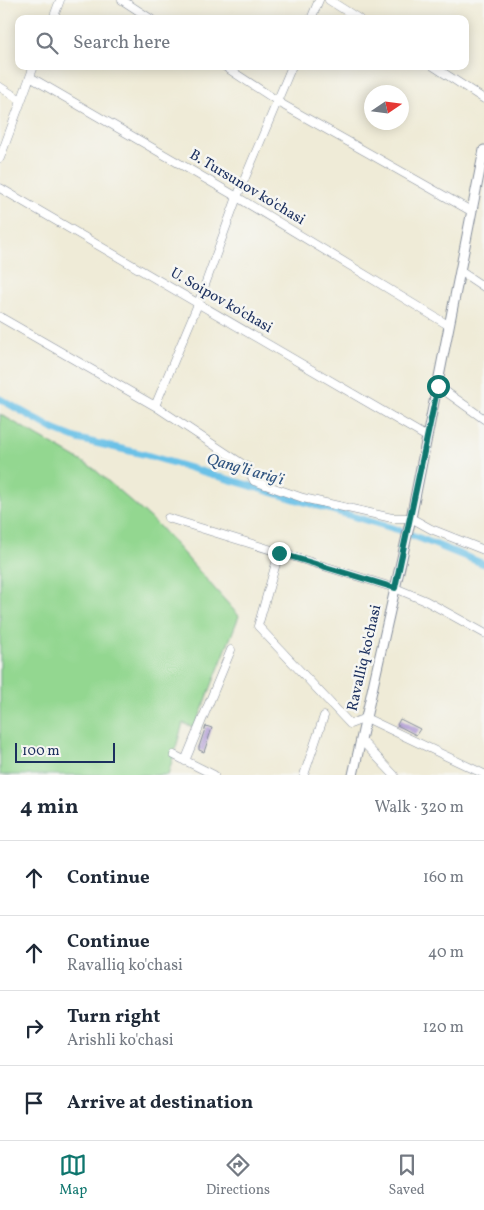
<!DOCTYPE html>
<meta charset="utf-8">
<style>
body{margin:0;font-family:Vollkorn,serif;background:#f2f2f3;color:#1f2937}
.compass{position:absolute;left:364px;top:85px;width:45px;height:45px;border-radius:50%;background:#fff;box-shadow:0 2px 12px #0003;rotate:77deg}
.scale{position:absolute;left:15px;bottom:12px;width:100px;box-sizing:border-box;padding-left:5px;border:2px solid #1b2f5e;border-top:0;font-size:14px;line-height:18px;white-space:nowrap;color:#1b2f5e;-webkit-text-stroke:4px #f6f6f2;paint-order:stroke}
.stop{position:absolute;width:15px;height:15px;margin:-11px;border:4px solid #0f766e;border-radius:50%;background:#fff}
.stop.end{background:#0f766e;border-color:#fff;box-shadow:0 1px 5px #0008}
.list{margin:0;padding:0;list-style:none}
h2{display:flex;justify-content:space-between;align-items:center;height:65px;margin:0;padding:0 20px;font-size:21px}
h2 small{font-size:16px;font-weight:400;color:#747a83}
.list li{display:grid;grid-template-columns:32px 1fr auto;gap:15px;align-items:center;box-sizing:border-box;height:75px;padding:0 20px;border-top:1px solid #e0e1e3}
.list b{display:block;font-size:19px;white-space:nowrap}
.list p{margin:0;font-size:16px;white-space:nowrap;color:#747a83}
.list em{font-size:16px;font-style:normal;color:#747a83}
.icon{flex:none;width:28px;height:28px;fill:none;stroke:currentColor;stroke-width:2;stroke-linecap:round;stroke-linejoin:round}
.map{position:relative;flex:none;width:484px;height:775px;overflow:hidden}
.search{position:absolute;background:#fff;box-shadow:0 2px 12px #0003;left:15px;right:15px;top:15px;height:55px;display:flex;align-items:center;gap:12px;box-sizing:border-box;padding:0 18px;border-radius:10px;color:#747a83;font-size:19px}
.sheet{height:365px;background:#fff}
nav{display:flex;justify-content:space-around;align-items:center;box-sizing:border-box;height:70px;border-top:1px solid #e0e1e3;background:#fff;font-size:14px;color:#747a83}
nav a{display:grid;justify-items:center;gap:2px}
nav .on{color:#0f766e}
.map>svg:first-child{display:block}
</style>
<div class="map">
<svg width="484" height="775" viewBox="0 0 484 775">
<rect width="100%" height="100%" fill="#f6f6f2"/>
<filter id="ink" filterUnits="userSpaceOnUse"><feTurbulence type="fractalNoise" baseFrequency=".02" numOctaves="2"/><feDisplacementMap in="SourceGraphic" scale="10" xChannelSelector="R" yChannelSelector="G"/><feConvolveMatrix kernelMatrix="1 2 1 2 8 2 1 2 1" color-interpolation-filters="sRGB"/></filter>
<filter id="wash" filterUnits="userSpaceOnUse"><feTurbulence type="fractalNoise" baseFrequency=".0096" numOctaves="4" result="noise"/><feDisplacementMap in="SourceGraphic" scale="20" xChannelSelector="R" yChannelSelector="G"/><feGaussianBlur stdDeviation="1.12" result="paint"/><feColorMatrix in="noise" values="0 0 0 0 0 0 0 0 0 0 0 0 0 0 0 0 0 1.4 0 .05"/><feComposite in="paint" operator="in"/></filter>
<g filter="url(#wash)">
<rect width="100%" height="100%" fill="#efebd7"/>
<path fill="#93d790" stroke="#578377" d="M0 414 93 468 158 525 239 616 195 728 183 723 168 775H0Z"/>
<g fill="none" stroke-linecap="round" stroke-linejoin="round">
<path stroke="#6ac1e7" stroke-width="7" d="M0 399 55 430 78 439 143 454 399 530 484 564"/>
</g>
<g id="blocks">
<path fill="#b19dd4" d="M400 719 420 729 416 735 397 725Z
M206 726 212 728 204 752 199 750V747Z"/>
</g>
</g>
<g filter="url(#ink)">
<use href="#blocks" fill-opacity="0" stroke="#858d9a" stroke-width="1"/>
<g fill="none" stroke-linecap="round" stroke-linejoin="round">
<g stroke="#858d9a" stroke-width="9">
<path id="minor" d="M122 0 151 19
M329 0 359 19
M53 19 60 0
M311 19 319 0
M224 66 285 106 471 211
M433 66 484 99
M30 77 237 197 448 325
M0 87 21 100
M0 158 34 66
M0 188 427 437
M460 271 484 287
M0 317 155 406 198 304 237 197 292 66
M438 386 484 419
M155 406 247 467 254 481 303 498 392 518H411L431 529 484 550
M168 518 395 588 426 601 484 633
M279 553 258 626 350 724 366 718 484 774
M361 740 394 775
M174 755 214 775
M185 761 231 650
M304 775 324 716"/>
</g>
<g stroke="#858d9a" stroke-width="11">
<path id="tertiary" d="M353 775 411 518 484 150"/>
</g>
<use href="#minor" stroke="#fff" stroke-width="8"/>
<use href="#tertiary" stroke="#fff" stroke-width="9"/>
</g>
</g>
<g fill="none" stroke-linecap="round" stroke-linejoin="round" filter="url(#ink)">
<path stroke="#0f766e" stroke-width="6" d="M279 553 395 588 438 386"/>
</g>
<g text-anchor="middle" dominant-baseline="central" stroke-width="5" stroke-linejoin="round" paint-order="stroke">
<g font-size="15" fill="#1b2f5e" stroke="#f6f6f2">
<text transform="translate(247 188) rotate(31)">B. Tursunov ko'chasi</text>
<text transform="translate(221 301) rotate(30)">U. Soipov ko'chasi</text>
<text transform="translate(365 658) rotate(-77)">Ravalliq ko'chasi</text>
</g>
<g font-size="16" font-style="italic" fill="#2f5480" stroke="#f6f6f2">
<text transform="translate(245 470) rotate(16)">Qang'li arig'i</text>
</g>
</g>
</svg>
<svg class="compass" viewBox="-18 -18 36 36"><path d="M0-13l5 13h-10z" fill="#e53935"/><path d="M0 13l5-13h-10z" fill="#747a83"/></svg>
<div class="scale">100 m</div>
<div class="stop" style="left:438px;top:386px"></div>
<div class="stop end" style="left:279px;top:553px"></div>
<div class="search"><svg class="icon" aria-label="search" viewBox="0 0 24 24"><circle cx="10" cy="10" r="6"/><path d="M15 15l6 6"/></svg>Search here</div>
</div>
<section class="sheet">
<h2>4 min<small>Walk · 320 m</small></h2>
<ul class="list">
<li><svg class="icon" aria-label="ahead" viewBox="0 0 24 24"><path d="M12 20V5M6 11l6-6 6 6"/></svg><div><b>Continue</b></div><em>160 m</em></li>
<li><svg class="icon" aria-label="ahead" viewBox="0 0 24 24"><path d="M12 20V5M6 11l6-6 6 6"/></svg><div><b>Continue</b><p>Ravalliq ko'chasi</p></div><em>40 m</em></li>
<li><svg class="icon" aria-label="right" viewBox="0 0 24 24"><path d="M7 20v-9h11M14 6l5 5-5 5"/></svg><div><b>Turn right</b><p>Arishli ko'chasi</p></div><em>120 m</em></li>
<li><svg class="icon" aria-label="arrive" viewBox="0 0 24 24"><path d="M6 21V4h12l-3 4 3 4H6"/></svg><div><b>Arrive at destination</b></div></li>
</ul>
</section>
<nav>
<a class="on"><svg class="icon" aria-label="map" viewBox="0 0 24 24"><path d="M3 6l6-2 6 2 6-2v14l-6 2-6-2-6 2zM9 4v14M15 6v14"/></svg>Map</a>
<a><svg class="icon" aria-label="directions" viewBox="0 0 24 24"><path d="M12 3l9 9-9 9-9-9zM9 14v-3h6M13 9l2 2-2 2"/></svg>Directions</a>
<a><svg class="icon" aria-label="saved" viewBox="0 0 24 24"><path d="M7 4h10v16l-5-4-5 4z"/></svg>Saved</a>
</nav>
